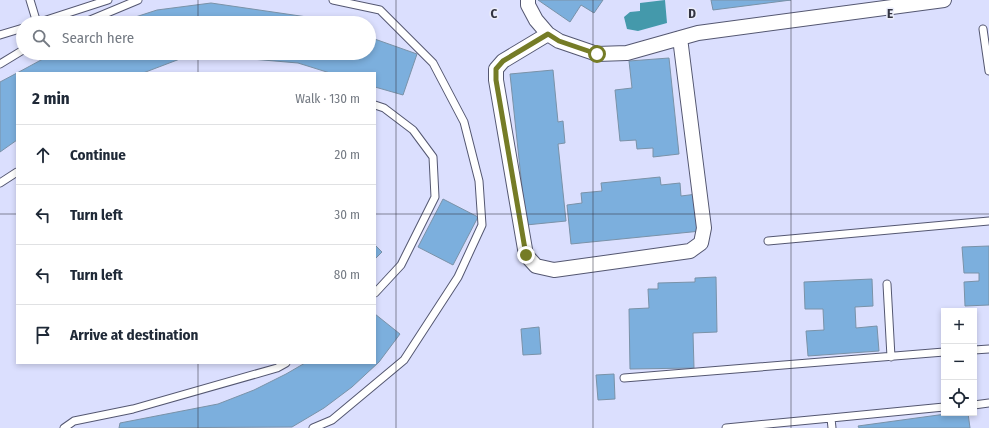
<!DOCTYPE html>
<meta charset="utf-8">
<style>
body{margin:0;font-family:"Fira Sans Condensed",sans-serif;background:#f2f2f3;color:#1f2937}
.controls{position:absolute;right:12px;bottom:12px;display:grid;overflow:hidden;border-radius:0px;box-shadow:0 2px 6px #0003}
.controls button{width:36px;height:36px;display:grid;place-items:center;padding:0;border:0;border-bottom:1px solid #e0e1e3;background:#fff;color:#1f2937;font:20px sans-serif}
.stop{position:absolute;width:12px;height:12px;margin:-9px;border:3px solid #757c26;border-radius:50%;background:#fff}
.stop.end{background:#757c26;border-color:#fff;box-shadow:0 1px 4px #0008}
.list{margin:0;padding:0;list-style:none}
h2{display:flex;justify-content:space-between;align-items:center;height:52px;margin:0;padding:0 16px;font-size:17px}
h2 small{font-size:13px;font-weight:400;color:#747a83}
.list li{display:grid;grid-template-columns:26px 1fr auto;gap:12px;align-items:center;box-sizing:border-box;height:60px;padding:0 16px;border-top:1px solid #e0e1e3}
.list b{display:block;font-size:15px;white-space:nowrap}
.list em{font-size:13px;font-style:normal;color:#747a83}
.icon{flex:none;width:22px;height:22px;fill:none;stroke:currentColor;stroke-width:2;stroke-linecap:round;stroke-linejoin:round}
.map{position:relative;flex:none;width:989px;height:428px;overflow:hidden}
.search{position:absolute;background:#fff;box-shadow:0 2px 6px #0003;left:16px;top:16px;width:360px;height:44px;display:flex;align-items:center;gap:10px;box-sizing:border-box;padding:0 14px;border-radius:22px;color:#747a83;font-size:15px}
.panel{position:absolute;background:#fff;box-shadow:0 2px 6px #0003;left:16px;top:72px;width:360px;height:292px;border-radius:0px}
.map>svg:first-child{display:block}
</style>
<div class="map">
<svg width="989" height="428" viewBox="0 0 989 428">
<rect width="100%" height="100%" fill="#dbdffe"/>
<path fill="#4499ab" d="M665 0 667 23 638 31 627 29 624 17 630 12 640 11V3Z"/>
<path fill="#7cafdd" stroke="#7a92a8" d="M538 0H603L594 13 581 5 570 22Z
M711 0H791L713 10Z
M211 3 314 18 329 23H117L157 10Z
M369 37 417 54 403 95 375 87V73H330L298 63 193 54 143 73H17L54 53H369Z
M669 58 679 154 653 157V148L637 149 636 140 620 141 615 90 632 88 629 61Z
M553 70 558 122 563 121 565 143 558 144 566 221 526 225 510 74Z
M17 73V140L0 152V82Z
M660 177 661 185 680 183 681 196 697 194 701 231 571 244 567 205 582 203 581 193 602 191 601 183Z
M443 199 478 217 453 265 418 247Z
M375 245 382 252 375 259Z
M989 246V305L965 306 964 282 979 281V273H964L962 247Z
M716 277 717 332 693 333 694 368 630 369 629 309 649 308 648 289H658V283L695 282V278Z
M872 279 873 306 855 307 856 328 877 326 879 351 808 356 806 331 824 330 823 309H805L804 282Z
M375 314 400 334 379 362 352 387 324 408 292 427 119 428 120 423 218 404 254 390 286 374 305 363H375Z
M539 327 541 354 523 355 521 329Z
M614 374 615 399 598 400 596 375Z
M953 413H968L970 428H859L858 426Z"/>
<g fill="none" stroke-linecap="round" stroke-linejoin="round">
<g stroke="#545771" stroke-width="9">
<path id="lane" d="M30 0 37 23
M37 23 108 0
M83 23 138 0
M983 29 989 71
M0 35 23 28
M0 64 23 50
M375 105 384 108 413 130 433 157 435 197 401 265 375 293
M0 183 17 172
M768 241 989 221
M887 284 891 357
M974 350 989 349
M624 378 944 352
M974 405 989 403
M831 418 944 407
M64 428 74 421 133 409 277 368 286 363
M313 428 332 420 404 360 458 277 482 225 479 181 464 122 433 63 380 10 333 0
M726 428 831 418 832 428"/>
</g>
<g stroke="#545771" stroke-width="16">
<path id="street" d="M528 0V5L536 20 548 34 559 41 597 54 627 53 698 33 944 0
M548 34 503 61 496 69V80L526 255 536 266 554 270 690 251 701 243 704 228 680 38"/>
</g>
<use href="#lane" stroke="#fff" stroke-width="7"/>
<use href="#street" stroke="#fff" stroke-width="14"/>
</g>
<g fill="none" stroke-linecap="round" stroke-linejoin="round">
<path stroke="#757c26" stroke-width="5" d="M526 255 496 80V69L503 61 548 34 559 41 597 54"/>
</g>
<path fill="none" stroke="#333441" stroke-width="1" stroke-opacity="0.55" d="M198 0V23M396 0V428M593 0V428M791 0V428M198 53V73M0 214H17M375 214H989M198 363V428"/>
<g font-size="13" text-anchor="middle" font-weight="bold" fill="#333441" stroke="#eceefa" stroke-width="3" stroke-linejoin="round" paint-order="stroke">
<text x="494" y="18">C</text>
<text x="692" y="18">D</text>
<text x="890" y="18">E</text>
</g>
</svg>
<div class="controls">
<button>+</button>
<button>−</button>
<button><svg class="icon" aria-label="locate" viewBox="0 0 24 24"><circle cx="12" cy="12" r="6"/><path d="M12 2v4M12 18v4M2 12h4M18 12h4"/></svg></button>
</div>
<div class="stop" style="left:597px;top:54px"></div>
<div class="stop end" style="left:526px;top:255px"></div>
<div class="search"><svg class="icon" aria-label="search" viewBox="0 0 24 24"><circle cx="10" cy="10" r="6"/><path d="M15 15l6 6"/></svg>Search here</div>
<section class="panel">
<h2>2 min<small>Walk · 130 m</small></h2>
<ul class="list">
<li><svg class="icon" aria-label="ahead" viewBox="0 0 24 24"><path d="M12 20V5M6 11l6-6 6 6"/></svg><div><b>Continue</b></div><em>20 m</em></li>
<li><svg class="icon" aria-label="left" viewBox="0 0 24 24"><path d="M17 20v-9H6M10 6l-5 5 5 5"/></svg><div><b>Turn left</b></div><em>30 m</em></li>
<li><svg class="icon" aria-label="left" viewBox="0 0 24 24"><path d="M17 20v-9H6M10 6l-5 5 5 5"/></svg><div><b>Turn left</b></div><em>80 m</em></li>
<li><svg class="icon" aria-label="arrive" viewBox="0 0 24 24"><path d="M6 21V4h12l-3 4 3 4H6"/></svg><div><b>Arrive at destination</b></div></li>
</ul>
</section>
</div>
